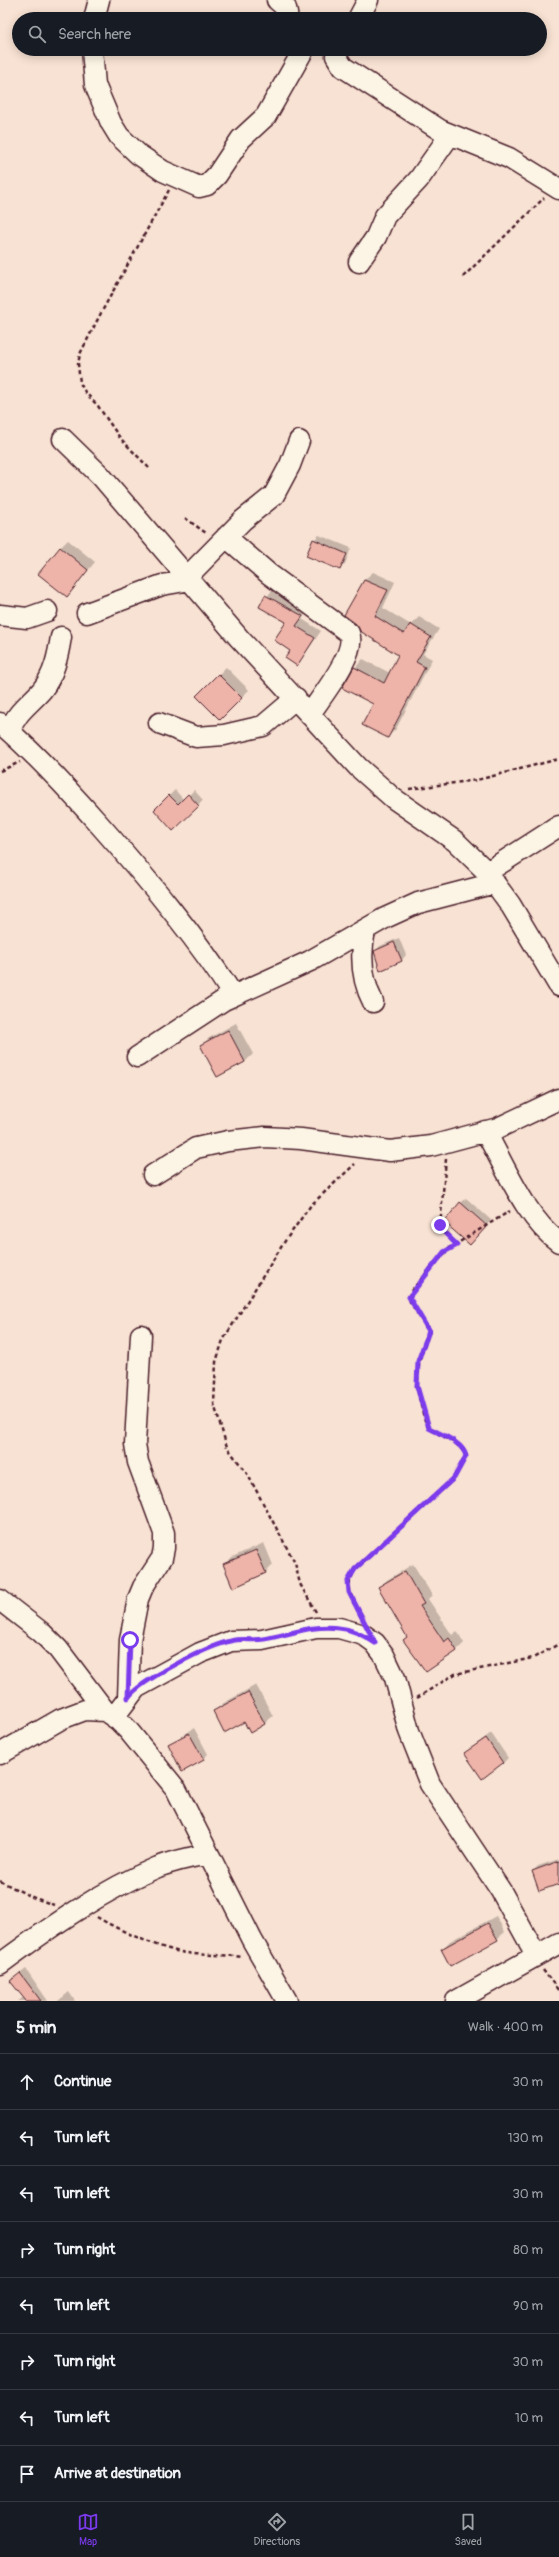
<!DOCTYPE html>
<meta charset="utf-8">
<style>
body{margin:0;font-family:Pangolin,sans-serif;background:#242831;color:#f1f3f6}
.stop{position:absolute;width:12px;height:12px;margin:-9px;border:3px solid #7c3aed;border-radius:50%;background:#fff}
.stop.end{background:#7c3aed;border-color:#fff;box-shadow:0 1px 4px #0008}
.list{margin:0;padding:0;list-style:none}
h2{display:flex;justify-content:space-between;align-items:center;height:52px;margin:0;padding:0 16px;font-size:17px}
h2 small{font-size:13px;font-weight:400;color:#9ea1a6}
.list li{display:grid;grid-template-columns:26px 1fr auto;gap:12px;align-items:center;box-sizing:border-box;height:56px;padding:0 16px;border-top:1px solid #363941}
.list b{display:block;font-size:15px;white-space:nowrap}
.list em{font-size:13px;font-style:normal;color:#9ea1a6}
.icon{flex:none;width:22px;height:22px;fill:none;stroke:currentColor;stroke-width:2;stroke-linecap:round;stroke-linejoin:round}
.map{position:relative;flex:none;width:559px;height:2001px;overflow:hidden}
.search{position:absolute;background:#171b24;box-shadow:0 2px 10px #0003;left:12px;right:12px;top:12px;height:44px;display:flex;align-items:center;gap:10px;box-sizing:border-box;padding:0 14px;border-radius:22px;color:#9ea1a6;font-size:15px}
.sheet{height:500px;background:#171b24}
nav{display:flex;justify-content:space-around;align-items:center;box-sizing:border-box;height:56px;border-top:1px solid #363941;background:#171b24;font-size:11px;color:#9ea1a6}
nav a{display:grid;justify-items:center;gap:2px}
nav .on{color:#7c3aed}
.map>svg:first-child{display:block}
</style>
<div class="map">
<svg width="559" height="2001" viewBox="0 0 559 2001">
<rect width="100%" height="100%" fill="#f8e2d3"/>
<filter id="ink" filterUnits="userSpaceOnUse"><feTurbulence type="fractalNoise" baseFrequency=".025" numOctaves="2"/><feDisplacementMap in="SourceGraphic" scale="8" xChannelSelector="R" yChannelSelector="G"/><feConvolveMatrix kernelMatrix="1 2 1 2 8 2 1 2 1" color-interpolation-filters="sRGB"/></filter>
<g filter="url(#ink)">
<path fill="#0003" d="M319 535 351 548 345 564 339 569 314 540Z
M68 540 95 562 67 596 60 548Z
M373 572 395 582 383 608 411 625 419 617 439 629 423 654 432 659 396 729 388 737 374 703 355 668 363 659 390 673 400 655 345 615 364 580Z
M273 589 309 609 302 619 321 631 297 665 292 650 288 622 260 606Z
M226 667 249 690 220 718 198 696Z
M175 790 184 800 194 790 203 800 173 829 155 810Z
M399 938 406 955 401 961 375 951 380 946Z
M236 1023 253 1054 245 1062 201 1046 209 1038Z
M466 1198 491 1220 475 1239 461 1203Z
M264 1543 273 1565 266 1572 224 1565 232 1557Z
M413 1564 432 1595 428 1599 452 1635 457 1631 464 1643 457 1650 408 1636 379 1588 387 1580Z
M256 1685 273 1716 265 1723 250 1731 244 1720 214 1712 222 1704Z
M194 1728 208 1754 203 1759 169 1745Z
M491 1733 508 1758 503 1763 465 1753Z
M559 1859V1883L533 1871 538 1866Z
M496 1916 505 1932 497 1939 442 1949 450 1941Z
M26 1969 48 2001H18L24 1997 16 1977Z
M69 1992 75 2001H58Z"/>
<path fill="#eeb4a9" stroke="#4a1f2b" d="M313 539 347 554 340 570 306 556Z
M60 547 88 570 67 597 38 574Z
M364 580 388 590 375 616 404 634 410 624 431 637 416 662 425 667 388 738 362 725 373 704 342 688 354 667 384 683 398 655 360 631 356 624 344 615Z
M265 595 303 616 296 626 315 638 297 666 285 658 290 651 274 640 286 622 259 607Z
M218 674 242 698 220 720 196 696Z
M188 794 199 806 173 831 154 810 169 795 178 804Z
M394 942 402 961 380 971 374 951Z
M228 1030 245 1062 217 1077 200 1045Z
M460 1202 487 1226 470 1245 444 1222Z
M256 1550 266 1573 233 1588 223 1564Z
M405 1571 424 1604 420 1606 444 1642 449 1638 457 1651 426 1672 403 1640 407 1637 378 1587Z
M248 1692 265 1724 250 1733 244 1722 224 1733 213 1711Z
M189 1733 204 1760 182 1772 168 1744Z
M486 1738 503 1763 482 1779 464 1753Z
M559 1861V1884L539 1891 532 1871Z
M488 1923 498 1940 450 1966 441 1949Z
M20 1973 41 2001H26L10 1981Z"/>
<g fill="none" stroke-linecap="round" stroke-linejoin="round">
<g stroke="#4a1f2b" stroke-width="23">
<path id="minor" d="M277 0 286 8 288 19
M94 19 99 0
M358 19 368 0
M92 49 95 85 111 123 119 136 138 154 163 171 199 187 207 185 217 175 241 139 266 116 304 49
M336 56 343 67 440 130 509 158 559 189
M359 262 376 237 385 216 419 179 450 135
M63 439 101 476 239 638 358 767 393 798 455 841 485 870 510 904 559 986
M226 537 269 574 349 633C358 652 321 697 310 714
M188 576 243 520 274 495 290 465 299 441
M87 613 162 585 191 580
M0 615 27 618 47 611
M0 723C36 754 67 788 98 823 146 877 194 934 233 995
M159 723 196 737 224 735 263 726 296 698
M10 731C15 713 30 704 42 690 54 675 58 656 61 637
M487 872 559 826
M365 930C360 955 361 979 373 1002
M137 1057 224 1000 310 961 385 918 418 903 495 883
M485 1131C505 1166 526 1219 559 1242
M153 1175 196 1148 228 1141 265 1137 301 1139 390 1151 431 1146 498 1128 559 1099
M0 1600 41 1632 58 1649 105 1711
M128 1698 130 1640 138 1599 143 1587 162 1558 164 1548V1533L138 1462 135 1444 141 1335
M114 1717 136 1688 200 1653 231 1641 262 1640 316 1628H339L364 1635 375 1643 384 1655 395 1678 409 1731 430 1784 501 1891 536 1955
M0 1754 61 1719 85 1710 105 1711 118 1720 128 1730 176 1789 252 1940 287 2001
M0 1964C50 1927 101 1891 158 1867 174 1861 192 1857 208 1854
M456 2001 559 1943"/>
</g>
<path stroke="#4a1f2b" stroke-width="2.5" stroke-dasharray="4 3" stroke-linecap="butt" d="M463 277 544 198
M149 468 120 438 98 406 85 392 80 383 78 364 80 354 101 313 169 190
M185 518 206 533
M0 771 20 762
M409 789 477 780 559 759
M446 1159 440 1225 443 1231 457 1245
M316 1612 300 1584 295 1563 248 1475 227 1447 214 1404 216 1362 223 1340 285 1241 311 1205 355 1164
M362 1617C352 1598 343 1589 355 1569L454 1478 466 1456 465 1452 456 1443 429 1428 424 1418 417 1386 419 1361 429 1331 410 1301V1292L448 1249 510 1211
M417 1698 455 1674 533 1658 559 1644
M0 1881 32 1897 54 1905
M97 1917C118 1930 162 1950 187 1953 205 1956 224 1954 242 1957
M543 1970 559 1991"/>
<use href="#minor" stroke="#fcf5e5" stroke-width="20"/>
</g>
</g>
<g fill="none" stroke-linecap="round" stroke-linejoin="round" filter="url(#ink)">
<path stroke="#7c3aed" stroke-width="5" d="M130 1640 128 1698C139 1681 209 1645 231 1641 241 1638 253 1641 264 1639 288 1635 314 1624 339 1628 352 1629 365 1636 375 1643L349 1592 348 1581 355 1569 454 1478 466 1456C463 1442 440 1434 429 1428L417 1386 418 1361 429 1331 409 1297 444 1252 457 1245 443 1231 440 1225"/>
</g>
</svg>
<div class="stop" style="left:130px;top:1640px"></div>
<div class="stop end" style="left:440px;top:1225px"></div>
<div class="search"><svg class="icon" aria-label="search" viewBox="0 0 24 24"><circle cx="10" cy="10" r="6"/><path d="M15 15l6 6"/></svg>Search here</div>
</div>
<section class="sheet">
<h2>5 min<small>Walk · 400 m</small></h2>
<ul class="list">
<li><svg class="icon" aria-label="ahead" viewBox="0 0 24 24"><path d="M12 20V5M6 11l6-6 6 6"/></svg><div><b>Continue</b></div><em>30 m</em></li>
<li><svg class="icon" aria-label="left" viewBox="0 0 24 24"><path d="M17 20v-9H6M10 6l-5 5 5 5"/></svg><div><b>Turn left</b></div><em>130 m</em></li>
<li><svg class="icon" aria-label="left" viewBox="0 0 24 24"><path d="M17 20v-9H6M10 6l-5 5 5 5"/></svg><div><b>Turn left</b></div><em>30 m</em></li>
<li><svg class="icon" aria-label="right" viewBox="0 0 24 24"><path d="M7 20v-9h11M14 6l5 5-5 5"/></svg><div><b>Turn right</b></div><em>80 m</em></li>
<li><svg class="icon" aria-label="left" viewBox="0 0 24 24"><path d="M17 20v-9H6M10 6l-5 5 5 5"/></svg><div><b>Turn left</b></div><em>90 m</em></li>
<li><svg class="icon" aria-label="right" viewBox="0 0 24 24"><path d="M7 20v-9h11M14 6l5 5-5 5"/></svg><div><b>Turn right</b></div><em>30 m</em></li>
<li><svg class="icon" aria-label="left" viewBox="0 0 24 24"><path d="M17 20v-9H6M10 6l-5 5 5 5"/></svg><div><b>Turn left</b></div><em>10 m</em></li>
<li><svg class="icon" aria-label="arrive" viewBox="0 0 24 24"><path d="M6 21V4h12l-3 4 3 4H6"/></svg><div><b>Arrive at destination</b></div></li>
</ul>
</section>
<nav>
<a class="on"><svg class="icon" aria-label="map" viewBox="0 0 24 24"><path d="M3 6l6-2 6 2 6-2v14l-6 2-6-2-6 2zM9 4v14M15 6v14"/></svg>Map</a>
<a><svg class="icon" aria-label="directions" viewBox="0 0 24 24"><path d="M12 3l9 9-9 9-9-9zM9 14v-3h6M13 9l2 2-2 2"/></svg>Directions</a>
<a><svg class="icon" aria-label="saved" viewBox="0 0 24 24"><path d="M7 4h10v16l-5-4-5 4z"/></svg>Saved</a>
</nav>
